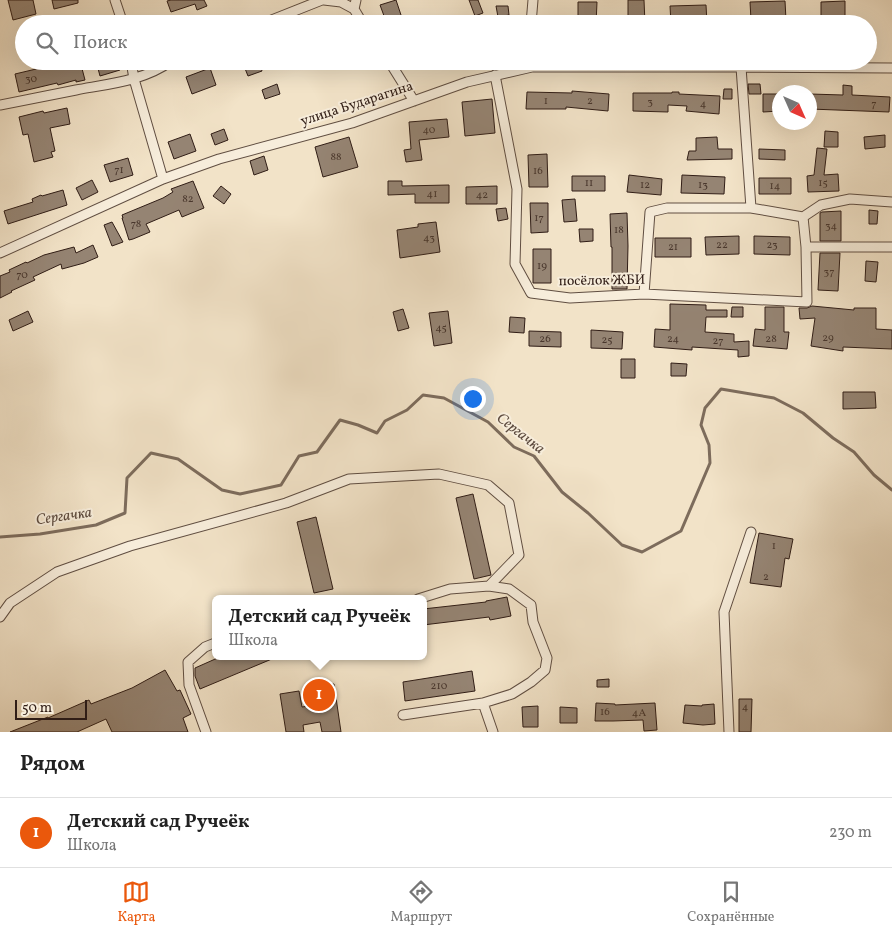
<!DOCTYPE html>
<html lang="ru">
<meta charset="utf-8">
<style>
body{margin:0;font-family:Vollkorn,serif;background:#f2f2f2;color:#222}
.compass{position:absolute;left:772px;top:85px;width:45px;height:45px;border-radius:50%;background:#fff;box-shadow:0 5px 20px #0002;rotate:135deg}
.scale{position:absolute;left:15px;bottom:12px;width:72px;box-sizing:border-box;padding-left:5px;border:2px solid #301d16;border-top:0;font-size:14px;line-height:18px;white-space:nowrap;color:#301d16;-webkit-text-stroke:4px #f7eddb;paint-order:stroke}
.you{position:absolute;left:472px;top:398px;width:18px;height:18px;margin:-12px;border:4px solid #fff;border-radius:50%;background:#1a73e8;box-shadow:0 0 0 8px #1a73e833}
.badge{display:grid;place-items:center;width:32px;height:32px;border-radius:50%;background:#ea580c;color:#fff;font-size:16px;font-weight:700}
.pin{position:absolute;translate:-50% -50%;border:2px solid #fff;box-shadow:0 1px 5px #0006}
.popup{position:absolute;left:212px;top:595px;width:215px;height:65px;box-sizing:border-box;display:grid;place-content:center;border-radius:8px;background:#fff;filter:drop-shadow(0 1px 4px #0005);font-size:16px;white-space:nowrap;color:#767676}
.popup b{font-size:19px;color:#222}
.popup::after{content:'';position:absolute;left:50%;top:100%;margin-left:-10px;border:10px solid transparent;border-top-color:#fff}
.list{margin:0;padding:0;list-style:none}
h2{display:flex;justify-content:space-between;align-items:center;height:65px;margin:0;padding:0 20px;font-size:21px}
h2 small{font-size:16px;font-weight:400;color:#767676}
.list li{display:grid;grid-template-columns:32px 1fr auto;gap:15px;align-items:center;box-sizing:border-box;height:70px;padding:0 20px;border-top:1px solid #e0e0e0}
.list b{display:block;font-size:19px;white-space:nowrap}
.list p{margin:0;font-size:16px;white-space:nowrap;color:#767676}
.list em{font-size:16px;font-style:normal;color:#767676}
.icon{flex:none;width:28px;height:28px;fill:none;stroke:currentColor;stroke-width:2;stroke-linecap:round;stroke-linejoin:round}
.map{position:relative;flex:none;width:892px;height:732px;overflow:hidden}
.search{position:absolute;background:#fff;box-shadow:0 5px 20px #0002;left:15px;right:15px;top:15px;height:55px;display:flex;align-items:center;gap:12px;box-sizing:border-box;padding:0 18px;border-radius:28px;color:#767676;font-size:19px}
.sheet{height:135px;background:#fff}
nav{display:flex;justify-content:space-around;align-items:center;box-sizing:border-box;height:70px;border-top:1px solid #e0e0e0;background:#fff;font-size:14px;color:#767676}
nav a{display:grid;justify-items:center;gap:2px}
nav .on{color:#ea580c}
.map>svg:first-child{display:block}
</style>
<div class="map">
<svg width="892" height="732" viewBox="0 0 892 732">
<rect width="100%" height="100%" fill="#f2e3c8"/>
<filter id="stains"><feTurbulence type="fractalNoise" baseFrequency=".004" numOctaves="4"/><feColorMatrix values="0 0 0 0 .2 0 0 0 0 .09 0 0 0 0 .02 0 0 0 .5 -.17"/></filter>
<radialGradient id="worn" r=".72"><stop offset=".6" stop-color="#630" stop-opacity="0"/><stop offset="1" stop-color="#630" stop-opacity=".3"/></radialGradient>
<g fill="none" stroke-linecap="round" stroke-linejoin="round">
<path stroke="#7d6c5c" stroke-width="3" d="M0 537 40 534 96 525 125 513 127 478 151 453 178 459 222 490 240 494 281 485 299 456 317 452 340 420 358 425 377 433 385 421 407 410 423 395 444 398 488 422 514 447 534 456 562 492 588 513 622 545 642 552 681 531 710 463 709 445 701 425 705 408 721 389 774 398 803 413 833 438 854 452 874 475 892 490"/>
</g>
<path fill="#958473" stroke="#301d16" d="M8 0H33L36 14 13 20Z
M52 0H78V3L54 9Z
M171 0H204L207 6 197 10 195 4 171 12 167 1Z
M396 0 402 18 387 24 380 5Z
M469 0H478L483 13 475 16Z
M628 0H644L645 24H628Z
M785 1 786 20H751L750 2Z
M845 1V24H821V2Z
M578 2H597L596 24H578Z
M706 5 707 23 671 24 670 6Z
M496 6H508L509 15 498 17Z
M52 61H80L85 80 76 82V80L58 85 57 83 19 92 15 74 53 65Z
M96 61H118L120 70 100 76Z
M242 61H259L262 71 248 76Z
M210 68 216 85 192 94 186 77Z
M277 84 280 94 265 99 262 90Z
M748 84H760L761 94H749Z
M843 85 852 86V95L890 97 889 112 810 109V94L843 95Z
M724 89H732V99H723Z
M572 91 609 94 608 111 566 107V109H526L527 92 572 93Z
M672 92H679V94L720 96 719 114 686 111 687 106 668 105V112L633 111V93H672Z
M763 94H780V111L763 112Z
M492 99 495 133 465 136 462 102Z
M67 108 70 124 50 128 55 151 51 152 53 157 34 162 28 134 23 135 19 117 43 111 44 113Z
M447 119 449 137 419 140 422 160 406 162 404 150 411 149 409 122Z
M224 129 228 140 215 145 211 134Z
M825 131 838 132V147H824Z
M190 134 196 151 174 159 168 142Z
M885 135V147L865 149 864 137Z
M349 137 358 167 323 177 315 147Z
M717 137 718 149H732V159L687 160 689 151H696V138Z
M817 148 827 149 824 175 838 174 839 191 808 192 807 176 814 175Z
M759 149 785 150V160L759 159Z
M547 154 548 187H529L528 155Z
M264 156 268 170 254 175 250 161Z
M128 158 133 175 110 182 104 165Z
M629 175 662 179 661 195 627 192Z
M682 175 725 177 724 194 681 193Z
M572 176H605V191H572Z
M759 178H791V194H759Z
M92 180 98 192 82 200 76 188Z
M193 181 204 208 182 217 179 210 146 224 150 232 133 239 129 240 122 218H123L122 215 163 198 173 192 171 189Z
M388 181H402V186L449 185V203H415V194L388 195Z
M221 186 231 194 224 204 213 196Z
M497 186V204H466V187Z
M63 190 67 205 8 224 4 211 33 202 32 199 41 195 42 196Z
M575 199 577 221 564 222 562 200Z
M530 203H548V232L531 233Z
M506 208 508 219 498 221 496 209Z
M869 210 878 211 877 224H869Z
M841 211V241H820V213L822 212Z
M627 213 628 246 627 289H612V247H611L610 214Z
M112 222 123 242 112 246 104 225Z
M436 222 440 252 400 258 397 230 418 227V224Z
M579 229H593V241L580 242Z
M739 236V254L706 255 705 237Z
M754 236 790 237V255L754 254Z
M655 238H691V257H655Z
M93 245 98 257 84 263 62 269 61 264 33 277 35 280 11 291 12 292 0 298V276L10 272 9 270 26 262 27 263 44 255 74 247 76 253Z
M533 249H551V283H533Z
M820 253H840L838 291 818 290Z
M866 261 878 262 876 282 865 281Z
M670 304 706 305V310H727V317H706L705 332 734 334V342L749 341V356L738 357V350L692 347V350L654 347 655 329 670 330Z
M812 306 854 310V308H876V329L892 330V349L843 347V351L811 346 815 318 800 319 799 308H807Z
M732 307H743V317H731Z
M765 307H784V332H789L787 349 753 346 755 329 765 330Z
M403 309 409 328 398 331 393 312Z
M28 311 33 322 13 331 9 320Z
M448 311 452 343 434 346 429 313Z
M510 317 525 318 524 333 509 332Z
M591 330 623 332 622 349 591 348Z
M529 331 561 332V347L529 346Z
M621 359H635V378H621Z
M671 363 687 364 686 376H671Z
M843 392H875L876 408 843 409Z
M473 494 491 575 474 579 456 498Z
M316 517 333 589 314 593 297 522Z
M759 533 793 539 789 559 785 558 781 587 750 583Z
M507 597 511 616 490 620 489 617 423 625V609L486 602V601Z
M222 656H279L200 689 195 676V668Z
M165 670 177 691 180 690 191 714 183 718 188 732H112L106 719 77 732H10L48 717V718L89 700 91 704 132 688Z
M472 671 475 691 405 701 403 682Z
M609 679V687H597V680Z
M334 684 341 732H322L320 722 303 725 304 732H286L280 694 299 691 302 707 317 705 314 686Z
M739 699H752L751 732H739Z
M596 703 615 704V705L655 703 657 730 644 731 643 720 613 721H595Z
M714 704 715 724 703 725 683 723 685 705 702 706V705Z
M538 706V727H523L522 707Z
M560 707 577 708V723H560Z"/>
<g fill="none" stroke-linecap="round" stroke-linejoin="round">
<g stroke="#604e42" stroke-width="11">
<path id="minor" d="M115 0 123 24
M324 0 341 2 354 9 356 0
M354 9 363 24
M254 24 264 23 322 0
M531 24 533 0
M131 61 134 79 163 179
M389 61 414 101
M741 67 751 208
M495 75 517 189 515 264 531 293 570 298 644 294 807 302 806 247 803 217 751 208H667L650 212 644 294
M0 105C25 100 50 95 76 90 108 84 144 81 171 61
M803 217 821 205 850 199 892 202
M806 247H892
M0 253 163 179 219 159 352 123 467 82 532 67H741L892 68
M418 599 450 589 489 586 509 589 531 605 533 622 547 658 545 670 531 682 512 694 483 703 493 732
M0 617 10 603 57 572 130 546 286 503 349 479 439 474 488 485 509 503 519 555 489 586
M403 715 483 703
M206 732 189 685 188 662 205 647 215 643
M729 732 724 612 751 532"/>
</g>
<use href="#minor" stroke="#f7eddb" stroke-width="9"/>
</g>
<g text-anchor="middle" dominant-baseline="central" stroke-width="4" stroke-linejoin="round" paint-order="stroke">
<g font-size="11" fill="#49372d">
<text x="31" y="79">30</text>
<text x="546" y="101">1</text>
<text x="590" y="101">2</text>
<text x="650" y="102">3</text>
<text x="703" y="104">4</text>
<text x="874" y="104">7</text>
<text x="429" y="130">40</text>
<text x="336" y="157">88</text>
<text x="119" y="170">71</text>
<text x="538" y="171">16</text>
<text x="589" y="183">11</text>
<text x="823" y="183">15</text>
<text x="645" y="185">12</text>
<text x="703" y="185">13</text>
<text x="775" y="186">14</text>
<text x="432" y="194">41</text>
<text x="482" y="195">42</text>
<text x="188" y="199">82</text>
<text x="539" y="218">17</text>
<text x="136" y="224">78</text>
<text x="831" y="226">34</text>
<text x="619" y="230">18</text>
<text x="429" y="238">43</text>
<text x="722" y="245">22</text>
<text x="772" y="245">23</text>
<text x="673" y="247">21</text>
<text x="542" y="266">19</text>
<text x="829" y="272">37</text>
<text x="22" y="275">70</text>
<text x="441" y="328">45</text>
<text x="828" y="338">29</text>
<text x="545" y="339">26</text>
<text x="673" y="339">24</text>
<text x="771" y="339">28</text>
<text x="607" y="340">25</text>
<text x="718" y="341">27</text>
<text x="774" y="546">1</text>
<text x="766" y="577">2</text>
<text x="439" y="686">210</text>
<text x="745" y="707">4</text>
<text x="605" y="712">16</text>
<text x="639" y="713">4А</text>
</g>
<g font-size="14" fill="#301d16" stroke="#f7eddb">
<text transform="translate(357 104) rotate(-18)">улица Бударагина</text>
<text transform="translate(602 281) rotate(-1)">посёлок ЖБИ</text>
</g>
<g font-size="15" font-style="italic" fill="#5d4b3f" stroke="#f7eddb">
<text transform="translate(520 434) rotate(38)">Сергачка</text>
<text transform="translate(64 517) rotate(-8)">Сергачка</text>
</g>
</g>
<rect width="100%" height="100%" filter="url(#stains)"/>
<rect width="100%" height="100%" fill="url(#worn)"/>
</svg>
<svg class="compass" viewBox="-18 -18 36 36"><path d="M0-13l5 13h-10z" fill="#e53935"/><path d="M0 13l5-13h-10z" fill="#767676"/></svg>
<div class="scale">50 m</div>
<div class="you"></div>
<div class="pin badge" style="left:319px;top:695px">1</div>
<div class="popup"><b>Детский сад Ручеёк</b>Школа</div>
<div class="search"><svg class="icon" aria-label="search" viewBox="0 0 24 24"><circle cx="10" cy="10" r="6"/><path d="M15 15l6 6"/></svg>Поиск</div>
</div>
<section class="sheet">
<h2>Рядом<small></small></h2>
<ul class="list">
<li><span class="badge">1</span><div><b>Детский сад Ручеёк</b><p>Школа</p></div><em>230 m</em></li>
</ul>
</section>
<nav>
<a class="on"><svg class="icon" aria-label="map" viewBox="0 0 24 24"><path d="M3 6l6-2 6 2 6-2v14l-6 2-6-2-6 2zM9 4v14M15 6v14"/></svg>Карта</a>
<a><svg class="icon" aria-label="directions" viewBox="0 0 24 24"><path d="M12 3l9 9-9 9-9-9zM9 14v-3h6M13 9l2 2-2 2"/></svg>Маршрут</a>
<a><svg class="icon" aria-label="saved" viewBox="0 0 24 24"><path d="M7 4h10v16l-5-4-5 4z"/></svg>Сохранённые</a>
</nav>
